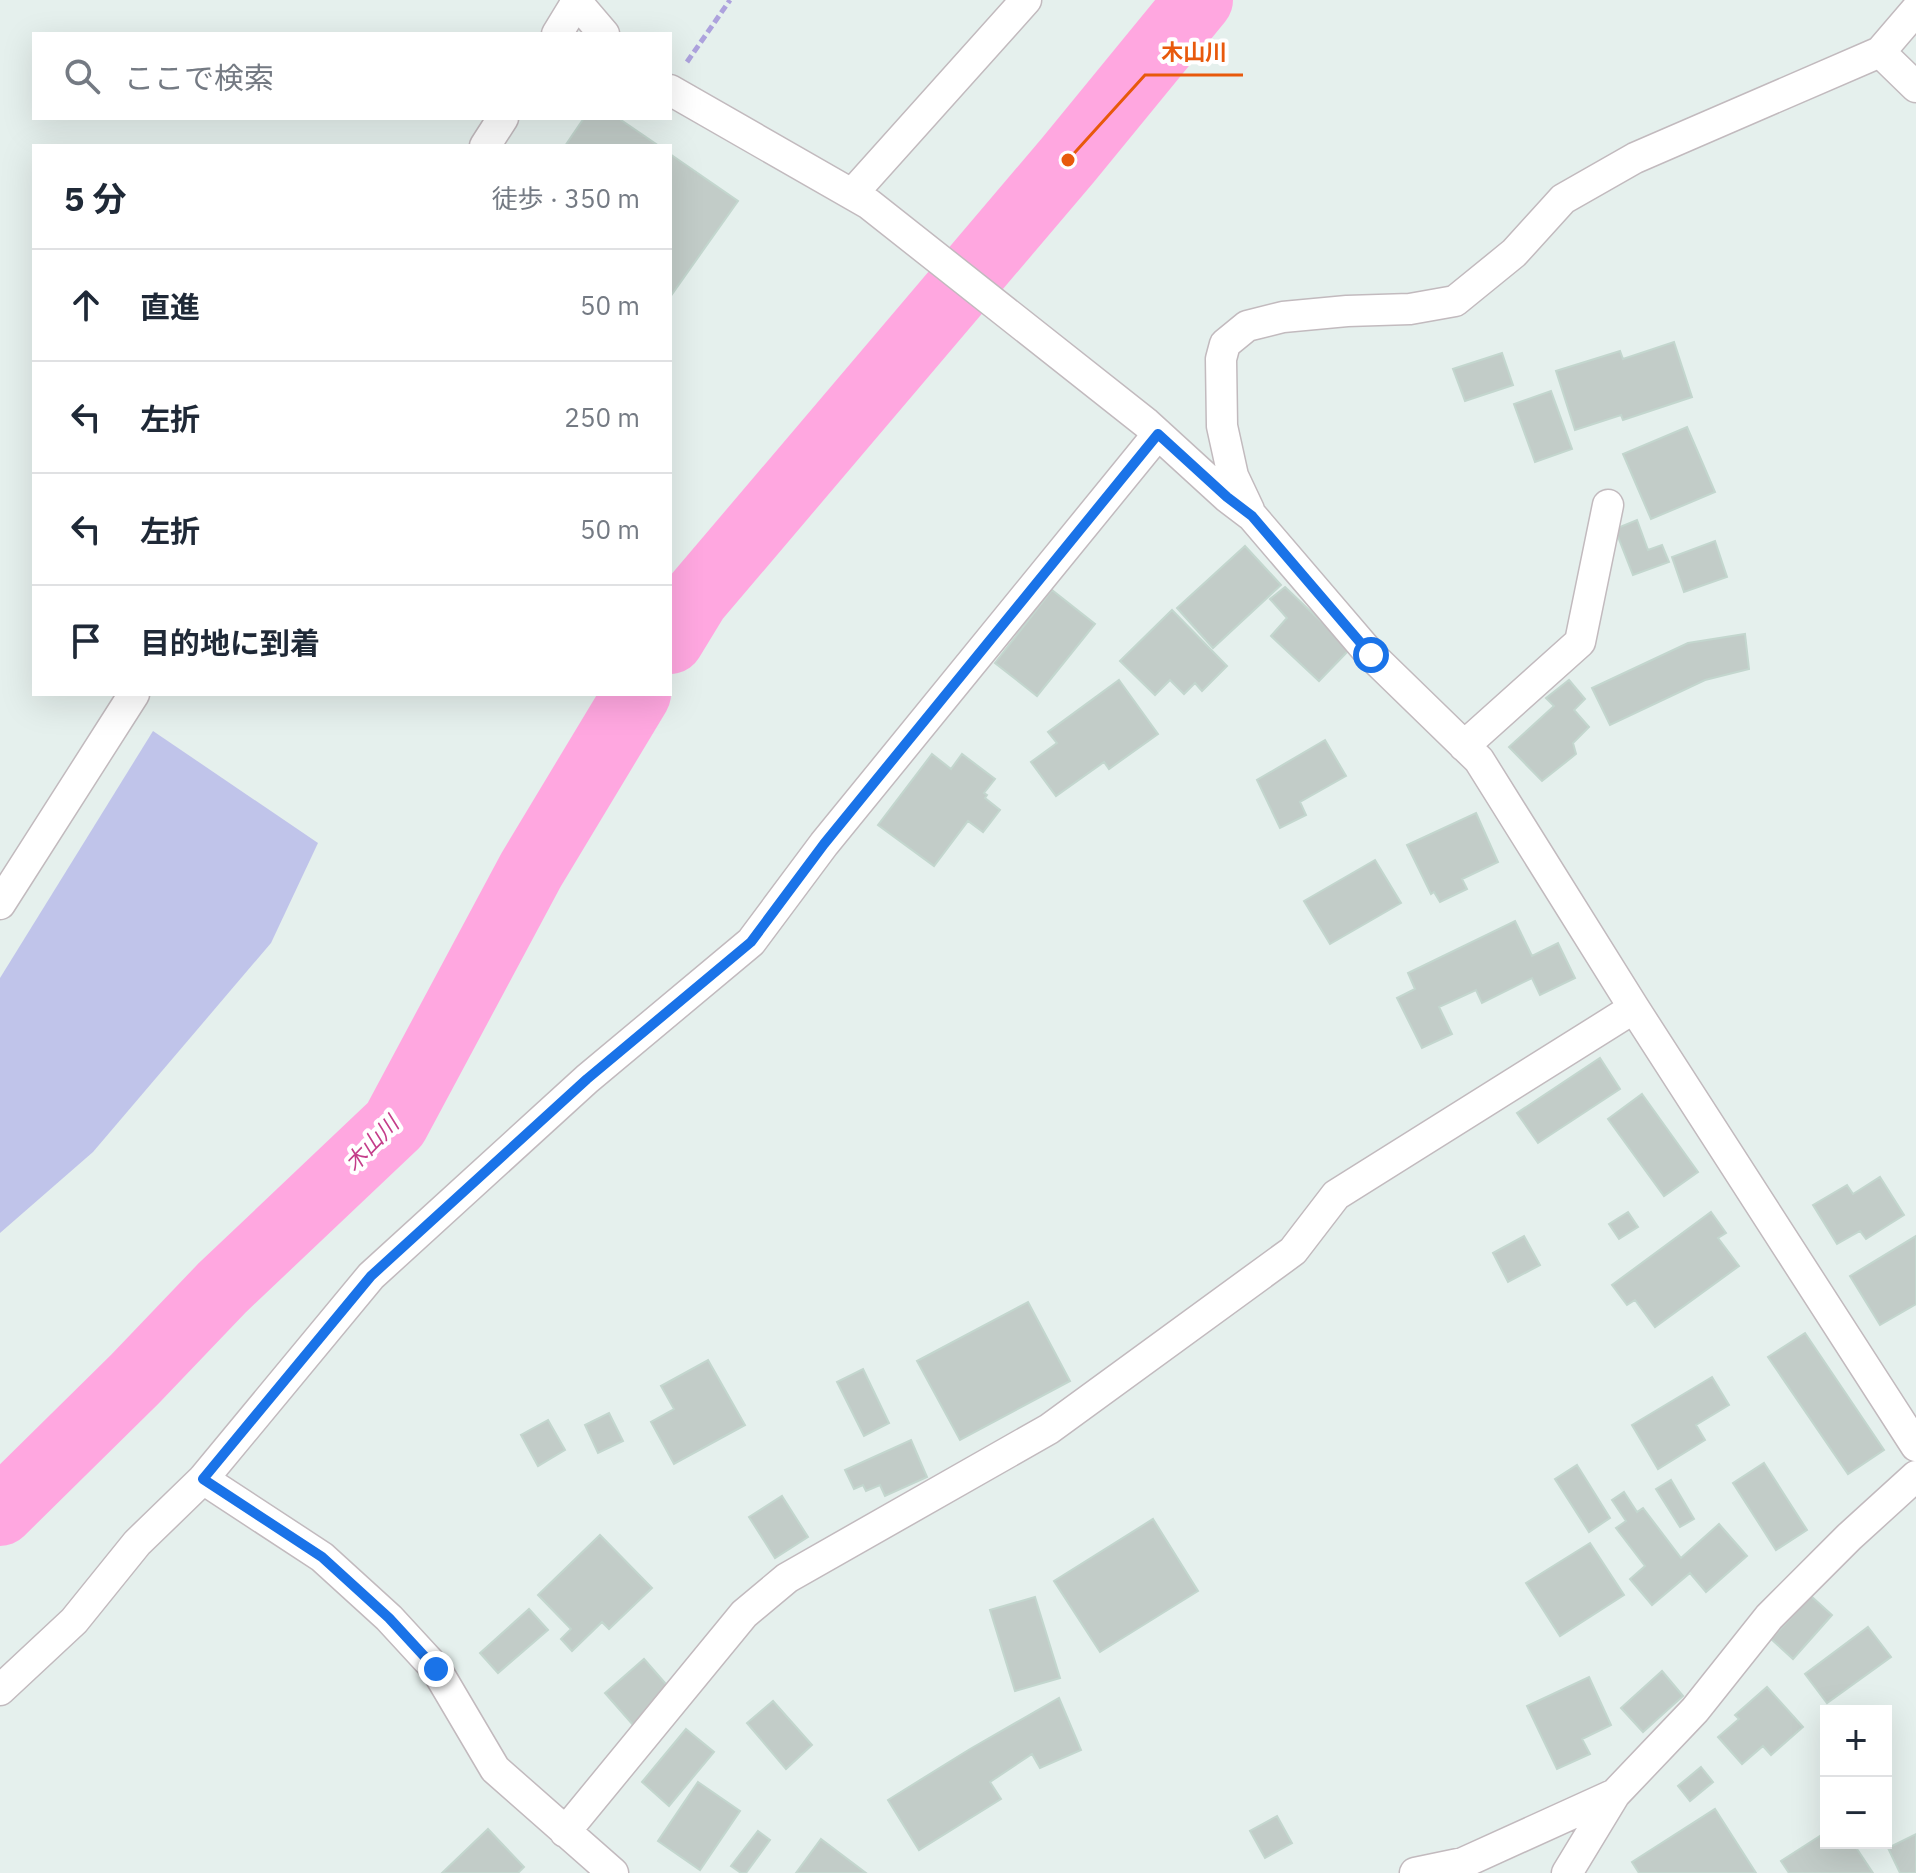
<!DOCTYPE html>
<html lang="ja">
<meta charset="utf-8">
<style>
body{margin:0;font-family:"IBM Plex Sans","Noto Sans JP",sans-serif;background:#f6f6f7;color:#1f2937}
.controls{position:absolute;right:24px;bottom:24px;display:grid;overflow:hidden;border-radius:0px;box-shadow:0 8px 32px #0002}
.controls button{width:72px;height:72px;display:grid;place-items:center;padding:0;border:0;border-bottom:2px solid #e0e1e3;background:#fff;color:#1f2937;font:40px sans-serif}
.stop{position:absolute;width:24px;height:24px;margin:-18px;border:6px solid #1a73e8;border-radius:50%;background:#fff}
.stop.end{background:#1a73e8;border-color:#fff;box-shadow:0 2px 8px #0008}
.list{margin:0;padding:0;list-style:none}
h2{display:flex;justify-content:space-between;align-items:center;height:104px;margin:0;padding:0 32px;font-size:34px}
h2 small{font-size:26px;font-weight:400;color:#747a83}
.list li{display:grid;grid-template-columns:52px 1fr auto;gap:24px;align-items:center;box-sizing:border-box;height:112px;padding:0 32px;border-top:2px solid #e0e1e3}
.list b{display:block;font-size:30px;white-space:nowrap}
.list em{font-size:26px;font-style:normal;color:#747a83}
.icon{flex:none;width:44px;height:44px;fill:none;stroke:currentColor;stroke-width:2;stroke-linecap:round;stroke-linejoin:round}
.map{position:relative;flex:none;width:1916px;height:1873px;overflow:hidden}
.search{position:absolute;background:#fff;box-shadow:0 8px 32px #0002;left:32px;top:32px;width:640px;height:88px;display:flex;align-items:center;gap:20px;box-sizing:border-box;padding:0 28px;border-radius:0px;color:#747a83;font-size:30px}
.panel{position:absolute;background:#fff;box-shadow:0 8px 32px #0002;left:32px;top:144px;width:640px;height:552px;border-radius:0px}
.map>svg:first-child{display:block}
</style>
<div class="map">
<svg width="1916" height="1873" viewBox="0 0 1916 1873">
<rect width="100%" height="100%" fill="#e5f0ed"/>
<path fill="#c0c4ea" d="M153 731 318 843 271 943 93 1152 0 1233V978Z"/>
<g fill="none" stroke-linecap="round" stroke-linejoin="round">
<path stroke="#ffa7e0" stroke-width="68" d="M670 640 695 599 1068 160 1199 0
M0 1512 135 1379 222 1288 395 1124 531 870 637 694"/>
</g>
<path fill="#c2ccc8" stroke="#c3d6ce" stroke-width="2" d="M584 118H618L659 146H565Z
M670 154 738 201 670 297Z
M1674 342 1692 397 1623 420 1621 415 1575 430 1556 371 1620 351 1623 359Z
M1502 353 1513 385 1465 401 1453 369Z
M1551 391 1572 449 1535 462 1514 404Z
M1687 427 1715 492 1651 519 1623 454Z
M1637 520 1648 550 1662 545 1669 562 1633 575 1615 529Z
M1715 541 1727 577 1684 592 1672 557Z
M1245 546 1281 585 1213 648 1177 608Z
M1285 587 1350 649 1319 681 1271 636 1287 618 1270 599Z
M1052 590 1095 624 1037 696 995 663Z
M1172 610 1227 666 1202 691 1195 683 1184 694 1170 680 1155 695 1120 661Z
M1745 634 1749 669 1705 680 1610 725 1592 688 1688 643Z
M1119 680 1158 734 1109 769 1104 762 1056 796 1031 762 1057 743 1048 732Z
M1569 680 1585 699 1574 710 1589 727 1573 743 1576 754 1542 781 1509 747 1554 706 1546 698Z
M1325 740 1346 776 1300 802 1306 815 1280 828 1257 780Z
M932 754 951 769 962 754 995 779 984 793 987 795 985 798 1000 810 983 832 968 821 934 866 878 825Z
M1476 813 1498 862 1462 879 1467 889 1440 902 1434 892 1431 894 1407 845Z
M1375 860 1401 903 1330 944 1304 901Z
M1515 921 1532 956 1558 943 1575 978 1540 995 1532 978 1482 1003 1476 990 1439 1007 1452 1034 1422 1048 1397 998 1415 989 1408 973Z
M1600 1058 1620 1089 1538 1143 1517 1113Z
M1642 1094 1698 1172 1664 1196 1608 1119Z
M1880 1177 1904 1215 1866 1239 1860 1231 1837 1244 1813 1205 1847 1185 1853 1194Z
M1628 1212 1638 1227 1619 1239 1609 1224Z
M1711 1212 1726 1233 1718 1238 1739 1266 1655 1327 1635 1300 1627 1305 1612 1285Z
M1524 1236 1540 1265 1508 1282 1493 1253Z
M1916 1236V1304L1880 1325 1850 1276Z
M1028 1302 1070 1381 960 1440 917 1361Z
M1805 1333 1884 1450 1848 1474 1768 1357Z
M708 1360 745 1425 674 1464 651 1422 674 1409 661 1386Z
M863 1369 889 1423 864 1436 837 1382Z
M1712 1377 1729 1405 1696 1425 1705 1440 1658 1469 1632 1425Z
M609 1413 623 1441 598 1453 585 1425Z
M548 1420 565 1450 538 1466 521 1435Z
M911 1440 927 1477 885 1496 880 1485 866 1491 863 1485 854 1489 845 1470Z
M1764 1463 1807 1530 1776 1550 1733 1483Z
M1577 1465 1610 1518 1589 1532 1555 1479Z
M1671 1480 1694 1519 1680 1527 1656 1489Z
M1624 1492 1637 1512 1643 1508 1681 1558 1719 1524 1747 1556 1706 1592 1690 1573 1652 1605 1630 1579 1645 1566 1616 1528 1626 1521 1612 1500Z
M782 1496 808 1537 775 1558 749 1517Z
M1153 1519 1198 1591 1100 1652 1054 1581Z
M600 1535 652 1588 609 1629 602 1622 572 1651 561 1639 571 1629 538 1595Z
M1590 1543 1624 1595 1560 1636 1526 1583Z
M1811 1596 1832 1615 1793 1659 1771 1639Z
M1035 1597 1060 1678 1015 1691 990 1610Z
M529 1609 548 1630 498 1673 480 1653Z
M1868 1627 1891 1657 1827 1703 1805 1674Z
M644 1659 672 1691 634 1726 605 1693Z
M1662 1671 1683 1696 1643 1732 1621 1708Z
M1589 1677 1611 1725 1582 1739 1590 1754 1557 1769 1527 1706Z
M1767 1687 1803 1727 1771 1755 1763 1746 1742 1764 1718 1737 1739 1719 1735 1715Z
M1059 1698 1081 1750 1040 1768 1032 1754 990 1782 1001 1799 919 1850 888 1800 970 1749Z
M773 1701 812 1745 786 1769 747 1723Z
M686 1729 714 1752 669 1806 642 1782Z
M1701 1767 1713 1782 1690 1801 1678 1786Z
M698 1782 740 1811 700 1870 658 1841Z
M1715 1809 1756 1873H1639L1632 1862Z
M1277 1816 1292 1843 1265 1858 1250 1831Z
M488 1829 524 1867 518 1873H442Z
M758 1831 770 1840 746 1873H741L731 1866Z
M1826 1832V1843H1853L1873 1873H1789L1781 1861Z
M1916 1834V1873H1900L1888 1848Z
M821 1839 866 1873H796Z"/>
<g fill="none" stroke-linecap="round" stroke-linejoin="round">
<g stroke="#c2babe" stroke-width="33">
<path id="minor" d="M575 0 604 34
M557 34 576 3
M1880 52 1916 87
M670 90 869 204 1146 423 1227 497 1252 516 1371 655 1479 760 1634 1008 1916 1446
M485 146 503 118
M853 193 1026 0
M1249 510 1233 476 1222 426 1221 359 1225 344 1247 326 1283 317 1347 311 1410 309 1455 301 1514 253 1563 199 1635 158 1880 52 1916 10
M1464 746 1580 642 1608 505
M0 904 134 694
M203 1479 322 1557 389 1618 436 1669 495 1769 613 1873
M0 1690 74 1621 137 1543 203 1479 371 1276 587 1079 751 942 824 844 1158 434
M565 1832 744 1614 787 1578 1049 1429 1293 1251 1336 1195 1634 1008
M1415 1873 1463 1863 1615 1794
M1567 1873 1615 1794 1695 1710 1769 1617 1849 1537 1916 1476"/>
</g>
<path stroke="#ada2dd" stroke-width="5" stroke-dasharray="8 4" stroke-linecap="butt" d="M687 62 730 0"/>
<use href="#minor" stroke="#fff" stroke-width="30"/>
</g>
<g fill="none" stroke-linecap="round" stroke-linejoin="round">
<path stroke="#1a73e8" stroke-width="10" d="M436 1669 389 1618 322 1557 203 1479 371 1276 587 1079 751 942 824 844 1158 434 1227 497 1252 516 1371 655"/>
</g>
<g text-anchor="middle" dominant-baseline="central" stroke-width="8" stroke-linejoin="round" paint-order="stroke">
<g font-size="22" font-style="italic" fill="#c43d8a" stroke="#fff">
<text transform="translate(371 1143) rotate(-46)">木山川</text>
</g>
</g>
<path fill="none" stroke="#e8590c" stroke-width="3" d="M1068 160L1145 75H1243"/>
<circle fill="#e8590c" stroke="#fff" stroke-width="3" cx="1068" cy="160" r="8"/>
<g font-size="22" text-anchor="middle" font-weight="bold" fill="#e8590c" stroke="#fff" stroke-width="8" stroke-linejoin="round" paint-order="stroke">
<text x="1194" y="60">木山川</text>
</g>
</svg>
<div class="controls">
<button>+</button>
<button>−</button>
</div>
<div class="stop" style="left:1371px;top:655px"></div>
<div class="stop end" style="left:436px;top:1669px"></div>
<div class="search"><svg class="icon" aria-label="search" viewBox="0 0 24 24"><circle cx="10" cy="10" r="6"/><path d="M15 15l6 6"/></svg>ここで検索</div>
<section class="panel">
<h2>5 分<small>徒歩 · 350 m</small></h2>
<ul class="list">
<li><svg class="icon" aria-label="ahead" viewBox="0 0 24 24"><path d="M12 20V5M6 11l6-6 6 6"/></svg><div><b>直進</b></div><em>50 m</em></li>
<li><svg class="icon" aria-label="left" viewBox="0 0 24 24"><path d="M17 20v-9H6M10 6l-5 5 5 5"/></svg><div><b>左折</b></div><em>250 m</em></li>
<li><svg class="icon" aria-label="left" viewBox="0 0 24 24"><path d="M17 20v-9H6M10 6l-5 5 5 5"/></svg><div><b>左折</b></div><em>50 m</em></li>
<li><svg class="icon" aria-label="arrive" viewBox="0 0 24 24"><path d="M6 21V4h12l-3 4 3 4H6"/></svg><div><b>目的地に到着</b></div></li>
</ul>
</section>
</div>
